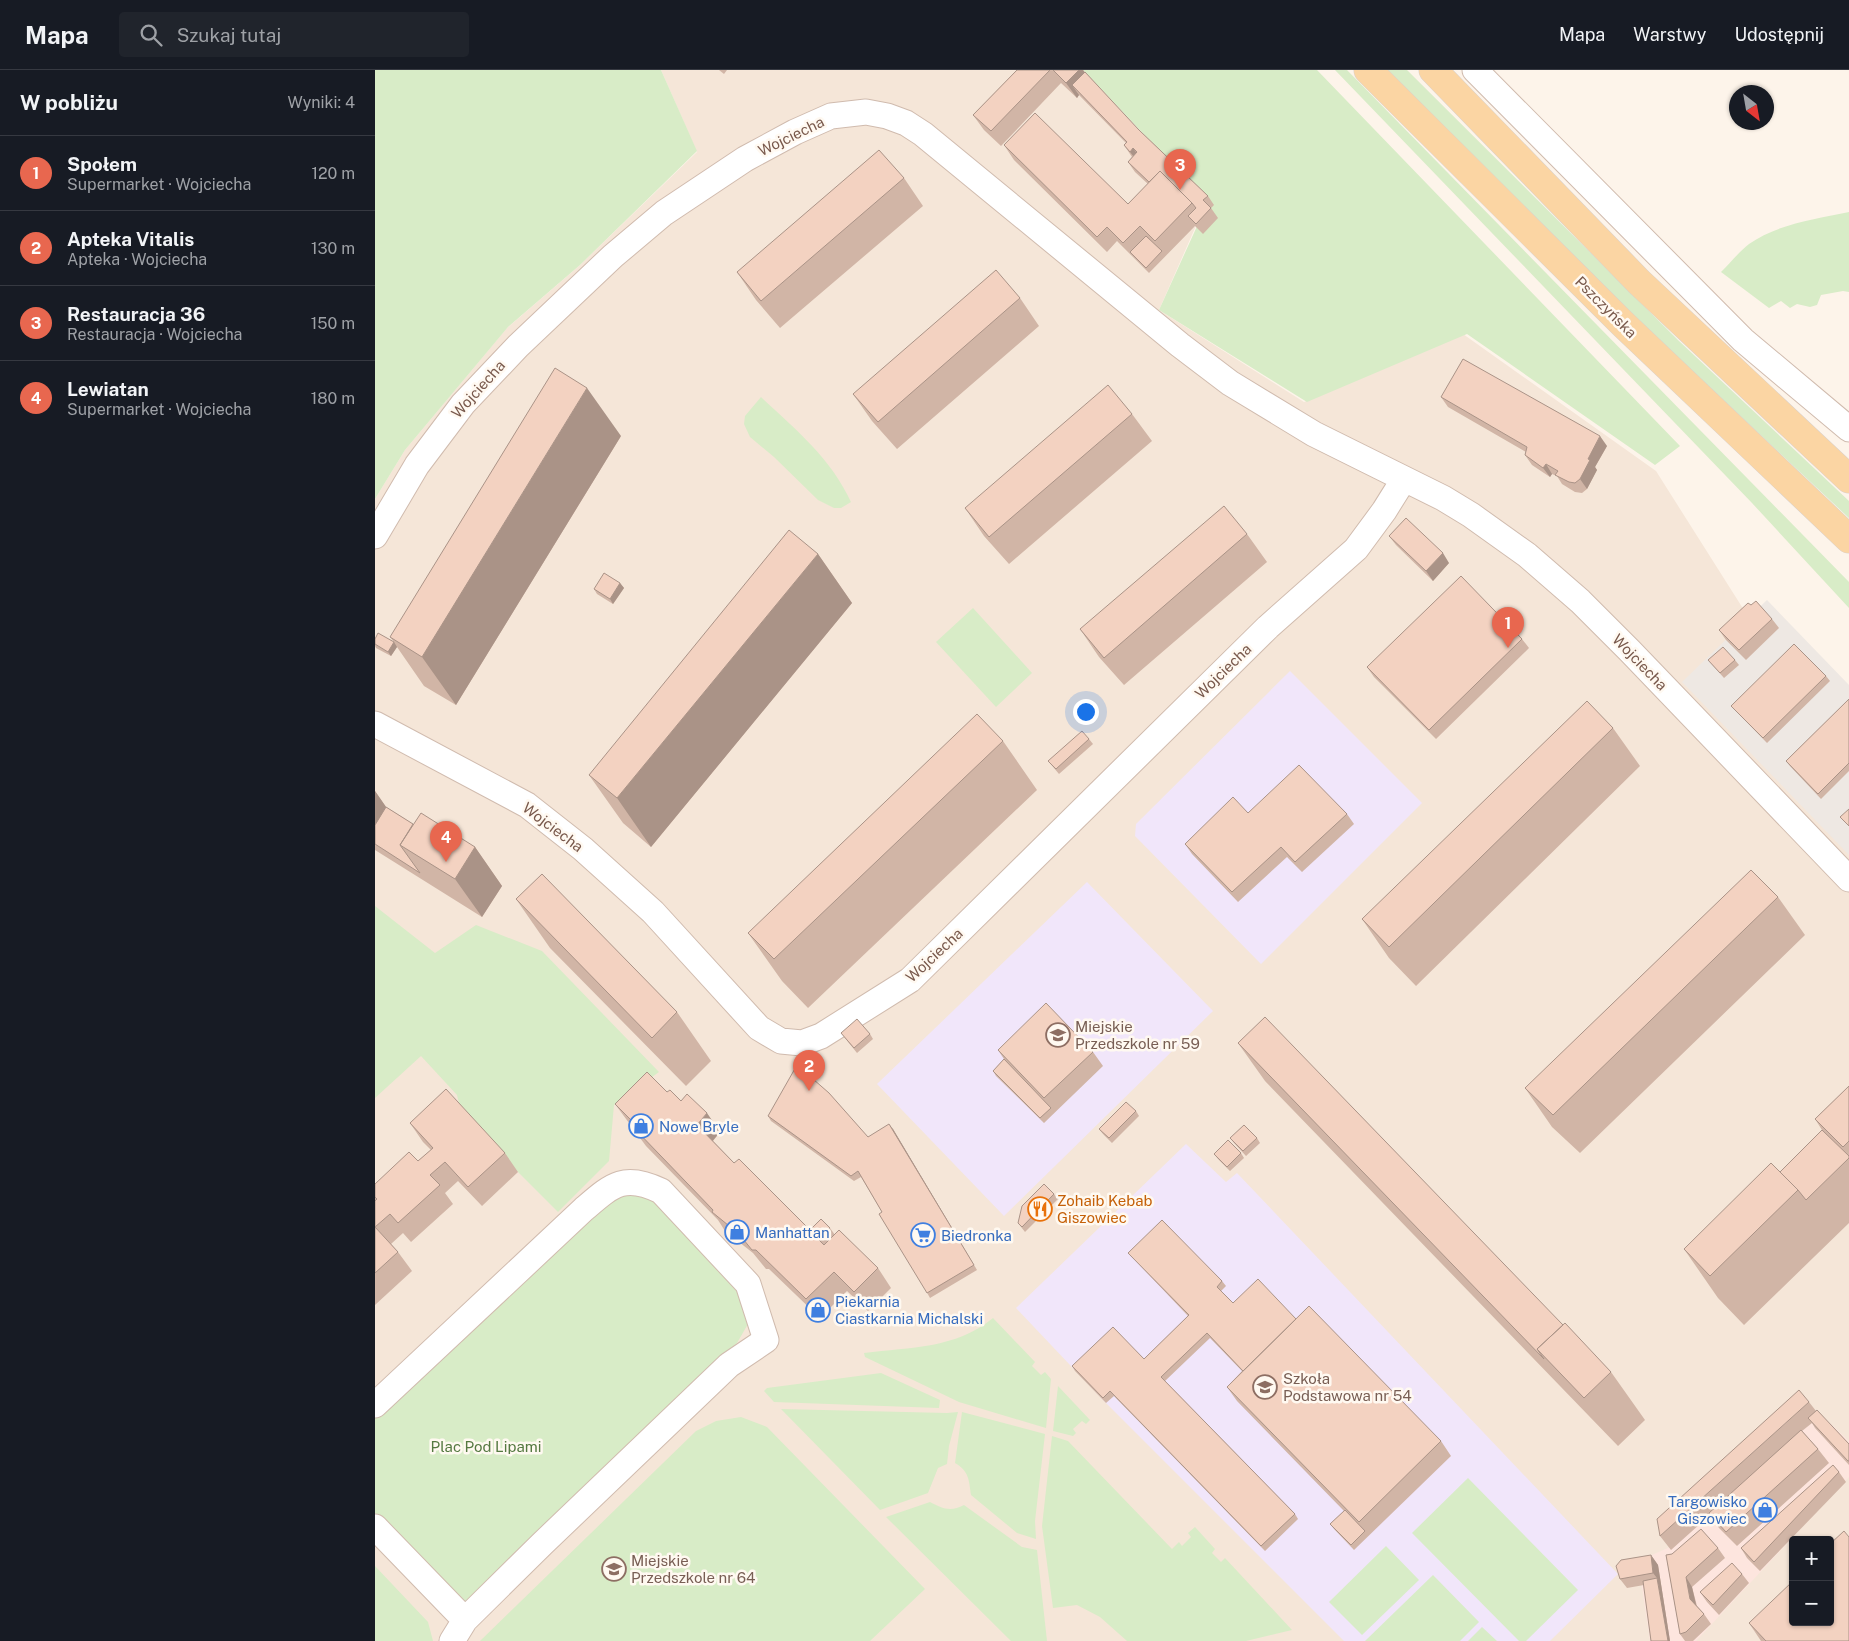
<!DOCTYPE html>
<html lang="pl">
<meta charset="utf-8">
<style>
body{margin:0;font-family:"Public Sans",sans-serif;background:#20242c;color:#f1f3f6}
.controls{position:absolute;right:15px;bottom:15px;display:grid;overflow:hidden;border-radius:5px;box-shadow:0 1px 4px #0004}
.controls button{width:45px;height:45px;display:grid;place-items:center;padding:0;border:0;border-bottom:1px solid #363941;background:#171b24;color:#f1f3f6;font:25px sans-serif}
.compass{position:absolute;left:1354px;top:15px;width:45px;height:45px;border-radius:50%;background:#171b24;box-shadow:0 1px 4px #0004;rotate:149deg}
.you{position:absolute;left:710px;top:641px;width:18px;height:18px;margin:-12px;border:4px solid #fff;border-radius:50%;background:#1a73e8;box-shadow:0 0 0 8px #1a73e833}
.badge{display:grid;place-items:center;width:32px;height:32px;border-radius:50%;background:#e8674f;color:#fff;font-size:16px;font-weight:700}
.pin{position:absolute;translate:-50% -41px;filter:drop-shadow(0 1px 2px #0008)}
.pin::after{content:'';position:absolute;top:26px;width:18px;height:15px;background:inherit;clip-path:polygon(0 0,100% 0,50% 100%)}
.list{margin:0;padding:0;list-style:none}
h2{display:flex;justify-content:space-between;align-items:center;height:65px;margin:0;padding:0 20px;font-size:21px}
h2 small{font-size:16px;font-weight:400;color:#9ea1a6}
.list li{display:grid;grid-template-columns:32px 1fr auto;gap:15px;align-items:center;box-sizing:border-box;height:75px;padding:0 20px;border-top:1px solid #363941}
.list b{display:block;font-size:19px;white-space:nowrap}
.list p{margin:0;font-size:16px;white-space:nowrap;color:#9ea1a6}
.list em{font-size:16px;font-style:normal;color:#9ea1a6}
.icon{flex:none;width:28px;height:28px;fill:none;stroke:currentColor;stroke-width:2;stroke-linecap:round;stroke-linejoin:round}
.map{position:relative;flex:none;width:1474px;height:1571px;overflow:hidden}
header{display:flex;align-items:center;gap:30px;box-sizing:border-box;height:70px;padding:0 25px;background:#171b24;border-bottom:1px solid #363941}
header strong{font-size:24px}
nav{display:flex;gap:28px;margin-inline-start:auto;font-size:18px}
.search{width:350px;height:45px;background:#20242c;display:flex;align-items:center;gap:12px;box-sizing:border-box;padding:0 18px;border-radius:5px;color:#9ea1a6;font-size:19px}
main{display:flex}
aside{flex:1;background:#171b24}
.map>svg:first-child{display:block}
</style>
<header>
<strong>Mapa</strong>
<div class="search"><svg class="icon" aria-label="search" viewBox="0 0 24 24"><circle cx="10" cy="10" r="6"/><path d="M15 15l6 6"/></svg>Szukaj tutaj</div>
<nav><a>Mapa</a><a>Warstwy</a><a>Udostępnij</a></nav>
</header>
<main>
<aside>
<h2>W pobliżu<small>Wyniki: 4</small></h2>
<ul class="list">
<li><span class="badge">1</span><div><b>Społem</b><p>Supermarket · Wojciecha</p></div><em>120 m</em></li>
<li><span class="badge">2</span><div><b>Apteka Vitalis</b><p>Apteka · Wojciecha</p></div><em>130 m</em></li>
<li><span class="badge">3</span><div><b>Restauracja 36</b><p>Restauracja · Wojciecha</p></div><em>150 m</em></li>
<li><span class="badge">4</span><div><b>Lewiatan</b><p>Supermarket · Wojciecha</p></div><em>180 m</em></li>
</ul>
</aside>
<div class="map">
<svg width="1474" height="1571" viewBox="0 0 1474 1571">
<rect width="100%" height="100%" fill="#fdf4ea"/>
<path fill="#f5e6d8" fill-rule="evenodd" d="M286 0H706L831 133 784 240 929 332 1088 264 1281 401 1474 706V1571H0V429L30 380 132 258 204 196 322 82ZM1418 1470H1455V1552H1418Z"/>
<path fill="#fde5de" d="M1442 1341 1474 1371V1407L1321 1571H1275L1263 1491 1302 1474Z"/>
<path fill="#eee8e3" d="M1392 530 1474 615V785L1307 612Z"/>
<path fill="#f1e6fa" d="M915 601 1047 733 886 894 760 766 761 754Z
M712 812 838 941 629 1146 502 1014Z
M811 1074 851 1112 862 1103 1243 1504 1175 1571H969L731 1333 641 1238Z"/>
<path fill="#d8ecc7" d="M0 0H286L322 81 205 195 133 257 30 380 0 429Z
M708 0H942L1305 376 1280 395 1092 264 932 332 784 240 833 132Z
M960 0H972L1474 512V538L1377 433Z
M1010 0H1032L1304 271 1474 431V448L1220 210Z
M1474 142V222L1468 221 1446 225 1442 235 1435 237 1422 234 1415 238 1406 231 1394 238 1346 202C1355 193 1364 182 1374 174 1402 154 1441 149 1474 142Z
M386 327C420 359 456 388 476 432L466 438H459L443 430 399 387 375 367 369 354 370 346Z
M598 538 657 603 621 637 561 572Z
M0 836 60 883 101 855 167 881 284 1002 239 1035 234 1091 183 1142 143 1102 85 1038 82 1025 46 986 0 1028Z
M269 1121 364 1214 373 1254 362 1273 90 1537 0 1443V1342L226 1131Z
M618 1248 660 1292 657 1296 666 1305 670 1302 676 1309 671 1358 584 1332 490 1287 489 1283C536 1277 580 1279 618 1248Z
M506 1303 565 1330 564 1338 399 1332 389 1321 392 1318Z
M683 1316 715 1350 711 1354 707 1351 698 1359 701 1363 698 1366 678 1361Z
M406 1339 572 1343 583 1342 574 1376 572 1394 563 1398 553 1423 505 1440Z
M587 1342 670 1364 660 1451 661 1469 642 1463 596 1425C594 1410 594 1401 580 1393Z
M366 1347 392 1357 550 1519 495 1571H105L321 1361 341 1351Z
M677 1366 693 1371 797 1479 804 1472 807 1476 816 1467 813 1463 820 1457 840 1479 837 1483 846 1492 850 1488 917 1560 871 1571H752L725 1547 702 1535 678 1538 667 1456Z
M1093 1408 1203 1520 1151 1571H1144L1037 1463Z
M555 1432C568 1439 576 1442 589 1435L647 1477 662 1480 672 1571H636L511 1447Z
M1011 1476 1044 1510 987 1565 954 1532Z
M0 1496 53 1552 58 1571H0Z
M1058 1505 1104 1552 1085 1571H990Z
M1107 1557 1122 1571H1093Z"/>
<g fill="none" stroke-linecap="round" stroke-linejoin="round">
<g stroke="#d0bbae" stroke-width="27">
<path id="minor" d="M1100 0 1368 270 1474 359
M0 466 42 395 88 334 143 276 238 186 289 143 370 89 420 62 456 46 491 42 512 46 531 53 548 64 805 275 855 313 939 364 1068 428 1096 445 1152 485 1205 531 1255 581 1474 809
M0 654 152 735 208 779 278 842 384 958 406 971 427 973 446 966 535 910 893 557 981 479 1009 441 1029 409
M0 1335 209 1139C237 1115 249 1103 286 1121L373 1214 391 1270 354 1295 167 1474 90 1550 77 1571
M0 1457 90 1550"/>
</g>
<g stroke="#d9d1cd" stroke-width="29">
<path id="primary" d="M993 0 1248 254 1474 469
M1058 0 1264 212 1474 409"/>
</g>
<use href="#minor" stroke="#fff" stroke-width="25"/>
<use href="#primary" stroke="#fbd5a3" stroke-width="28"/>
</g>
<path fill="#d1b5a6" d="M344 0H352L349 4Z
M642 0H708L764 60 833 126 839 135 836 138 843 148 828 164 820 156 774 203 742 171 732 182 639 90 629 75 753 134 773 114 760 102 753 92 757 87 749 75 751 73 704 25 702 28 686 13 626 76 609 60 598 45Z
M529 108 548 136 405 258 381 230 362 202Z
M645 228 664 256 522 379 497 351 478 324Z
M1066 327 1232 376 1220 397 1222 400 1212 419 1207 423 1200 422 1187 414 1182 406 1177 404 1175 407 1157 395 1150 385 1151 382 1073 337Z
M757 344 777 371 634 494 609 466 590 438Z
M246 366 81 635 49 616 22 577 16 586 1 578 0 576V569L19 572 15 567Z
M872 464 892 492 749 615 724 587 705 559Z
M1014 466 1074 493 1058 511 1021 475Z
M443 484 477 533 276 777 248 753 214 705Z
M245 513 249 518 238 534 222 524 219 519Z
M1376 535 1397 549 1404 558 1371 590 1351 570 1344 560Z
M1147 569 1154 578 1061 669 999 607 992 597Z
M1333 590H1360L1364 595 1349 608Z
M1451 606 1455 611 1392 673 1360 640 1356 636Z
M1474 629V701L1446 729 1415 696 1411 691Z
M1238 658 1265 696 1041 916 1014 888 987 849Z
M714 669 718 674 684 704 673 691Z
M628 671 662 720 433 938 407 911 373 863Z
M0 721 11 737 38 754 100 777 127 816 107 847 0 780Z
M873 743 972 744 979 754 927 802 912 787 863 832 817 784 810 774Z
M1403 827 1430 865 1205 1083 1177 1057 1150 1018Z
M141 829 302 942 336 991 311 1016 175 878Z
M466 963 495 964 498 969 482 983Z
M863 973 1188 1255 1236 1302 1270 1350 1243 1376 890 1011Z
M623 980 718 982 728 996 669 1053 621 1006 618 1001 629 989Z
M1474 1016V1153L1369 1255 1343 1228 1309 1179 1405 1102 1447 1060 1440 1049Z
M292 1022 306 1031 345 1062 338 1071 359 1093 435 1160 455 1158 460 1165 503 1198 516 1218 493 1241 472 1221 445 1248 394 1199H391L378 1183 350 1161 343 1150 271 1076 240 1034Z
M761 1041 764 1046 737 1073 728 1064 724 1059Z
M393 1046 493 1067 518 1059 602 1200 555 1228 507 1142 486 1107 479 1111 396 1051Z
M35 1053 130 1083 143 1102 107 1136 83 1111 70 1123 78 1134 36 1172 28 1163 16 1174 23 1182 37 1201 0 1235V1114L43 1091 56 1080 48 1072Z
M855 1068H882L885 1073 871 1086 859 1073Z
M866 1083 869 1088 855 1101 843 1089 839 1084Z
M679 1124 683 1129 650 1162 643 1153Z
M753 1183 847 1211 851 1216 846 1221 858 1233 921 1249 1066 1371 1076 1386 979 1480 959 1459 955 1454 969 1441 862 1331 852 1317 867 1301 835 1268 790 1311 920 1444 923 1449 890 1481 739 1326 731 1333 700 1301 697 1296 769 1289 813 1246 757 1187Z
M1434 1332 1441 1341 1474 1374V1395L1440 1358 1437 1353 1427 1361 1443 1379 1454 1393 1362 1476 1344 1458 1335 1445 1296 1480 1285 1466Z
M1464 1402 1471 1412 1385 1501 1372 1488 1366 1478Z
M1343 1478 1350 1488 1317 1517 1322 1536 1329 1544 1336 1554 1318 1571H1310L1305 1564 1291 1485Z
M1276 1485 1283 1495 1295 1571H1276L1269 1515 1252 1518 1245 1509Z
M1367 1504 1374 1513 1344 1545 1332 1532 1325 1522Z
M1374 1553 1474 1571H1386Z"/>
<path fill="#aa9387" d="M704 0H708L717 12 697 15 704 25 702 28 691 13Z
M758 78 765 88 762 91 755 82Z
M212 318 246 366 81 635 47 587Z
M1225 366 1232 376 1220 397 1222 400 1212 419 1205 409 1213 389Z
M1171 394 1177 404 1175 407 1168 398Z
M1068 483 1074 493 1058 511 1051 501Z
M443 484 477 533 276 777 242 728Z
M245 513 249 518 238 534 235 529Z
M19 572 22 577 16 586 13 582Z
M0 721 18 747 0 774Z
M100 777 127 816 107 847 80 809Z
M332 1043 345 1062 335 1074 322 1055Z
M514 1054 518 1059 602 1200 599 1195Z
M1276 1485 1283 1495 1295 1571H1293L1282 1508 1278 1503Z
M1311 1507 1317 1517 1322 1539 1315 1529Z"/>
<path fill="#f3d2c1" stroke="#aa9387" d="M642 0H675L616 61 598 45Z
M678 0H704L691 13Z
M710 2 764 60 833 126 828 130 836 138 821 154 813 146 821 138 817 133 785 101 774 112 753 92 762 82 758 78 755 82 749 75 752 72 697 15Z
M660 43 753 134 785 101 817 133 780 171 765 156 748 173 732 157 722 167 629 75Z
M504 80 529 108 386 231 362 202Z
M771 166 787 181 771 198 755 182Z
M621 200 645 228 503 352 478 324Z
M1088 289 1225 366 1213 389 1215 390 1205 409 1200 413 1194 412 1180 405 1183 401 1171 394 1168 398 1150 385 1152 377 1066 327Z
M180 298 212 318 47 587 15 567Z
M733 315 757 344 614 467 590 438Z
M849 436 872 464 729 588 705 559Z
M1031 448 1068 483 1051 501 1014 466Z
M414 460 443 484 242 728 214 705Z
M229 503 245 513 235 529 219 519Z
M1086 506 1147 569 1054 660 992 597Z
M1381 531 1397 549 1364 580 1344 560 1373 533 1376 535Z
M3 563 19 572 13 582 0 574V569Z
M1419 574 1451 606 1388 668 1356 636Z
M1348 577 1360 590 1345 603 1333 590Z
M1474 629V693L1443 724 1411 691Z
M1212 631 1238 658 1014 877 987 849Z
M602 644 628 671 399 889 373 863Z
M707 661 714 669 681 699 673 691Z
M924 695 972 744 920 792 906 777 857 822 810 774 858 727 873 743Z
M11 737 38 754 25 775 45 803 0 774V755Z
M1474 739V756L1465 747Z
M46 743 100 777 80 809 25 775Z
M1376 800 1403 827 1178 1045 1150 1018Z
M167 804 302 942 277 968 141 829Z
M671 933 718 982 669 1028 623 980Z
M890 947 1188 1255 1162 1279 1169 1289 863 973Z
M482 949 495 964 479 978 466 963Z
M629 989 676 1038 665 1048 618 1001Z
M422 995 454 1023 493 1067 514 1054 599 1195 552 1223 504 1144 507 1142 483 1101 476 1106 393 1046Z
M272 1002 292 1022 295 1020 306 1031 312 1024 332 1043 322 1055 359 1093 364 1089 435 1160 446 1149 455 1158 443 1169 449 1175 464 1160 503 1198 479 1222 459 1202 431 1229 381 1180H377L364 1164 337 1142 338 1140 258 1057 260 1054 240 1034Z
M1474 1016V1071L1468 1077 1440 1049Z
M71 1019 130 1083 93 1117 70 1092 55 1105 65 1115 23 1153 15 1144 0 1157 23 1182 0 1203V1131L2 1129 0 1127V1114L34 1082 43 1091 58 1078 35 1053Z
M751 1032 761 1041 734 1068 724 1059Z
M869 1055 882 1068 868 1081 855 1068Z
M1447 1060 1474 1086V1088L1431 1130 1423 1120 1405 1102Z
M853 1070 866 1083 852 1097 839 1084Z
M1396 1093 1423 1120 1335 1206 1309 1179Z
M669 1114 679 1124 647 1157 643 1153 647 1136Z
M787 1150 847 1211 842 1217 858 1233 883 1209 921 1249 868 1301 832 1263 786 1307 920 1444 886 1476 735 1321 728 1328 697 1296 738 1257 769 1289 814 1245 753 1183Z
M934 1236 1066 1371 984 1452 852 1317Z
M1190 1253 1236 1302 1209 1328 1162 1279Z
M1424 1320 1434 1332 1285 1466 1282 1449Z
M1442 1340 1474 1374V1391H1473L1433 1348Z
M1426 1360 1443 1379 1351 1462 1334 1443Z
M1458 1395 1464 1402 1379 1492 1366 1478Z
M970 1440 990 1461 976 1475 955 1454Z
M1326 1459 1343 1478 1311 1507 1315 1529 1329 1544 1311 1562 1305 1564 1291 1485 1297 1484Z
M1469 1461 1474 1467V1571H1391L1374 1553 1418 1511V1552H1455V1474Z
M1276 1485 1278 1503 1245 1509 1241 1496 1246 1490Z
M1357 1493 1367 1504 1338 1535 1325 1522Z
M1282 1508 1293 1571H1276L1268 1511Z"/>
<defs>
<g id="school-ring" transform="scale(1.25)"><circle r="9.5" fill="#fff9f1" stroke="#8d6e63" stroke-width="1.5"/><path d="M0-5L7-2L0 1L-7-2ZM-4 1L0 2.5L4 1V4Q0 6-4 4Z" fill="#8d6e63"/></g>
<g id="shop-ring" transform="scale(1.25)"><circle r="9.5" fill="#fff9f1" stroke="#3f7fe0" stroke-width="1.5"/><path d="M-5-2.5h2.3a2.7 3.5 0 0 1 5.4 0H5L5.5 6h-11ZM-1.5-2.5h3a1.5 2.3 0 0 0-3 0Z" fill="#3f7fe0"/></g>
<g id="restaurant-ring" transform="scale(1.25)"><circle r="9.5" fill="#fff9f1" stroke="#e8710a" stroke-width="1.5"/><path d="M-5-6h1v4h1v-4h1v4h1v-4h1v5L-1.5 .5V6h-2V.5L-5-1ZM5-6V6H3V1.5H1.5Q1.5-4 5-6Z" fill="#e8710a"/></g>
<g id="supermarket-ring" transform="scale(1.25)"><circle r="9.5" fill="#fff9f1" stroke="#3f7fe0" stroke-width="1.5"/><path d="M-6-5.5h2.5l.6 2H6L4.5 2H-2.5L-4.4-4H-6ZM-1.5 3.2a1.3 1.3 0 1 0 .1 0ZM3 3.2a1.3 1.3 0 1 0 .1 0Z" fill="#3f7fe0"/></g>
</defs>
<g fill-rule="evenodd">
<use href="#school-ring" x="683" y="965"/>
<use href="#shop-ring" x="266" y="1056"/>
<use href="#restaurant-ring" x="665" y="1139"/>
<use href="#shop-ring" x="362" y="1162"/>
<use href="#supermarket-ring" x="548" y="1165"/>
<use href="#shop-ring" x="443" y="1240"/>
<use href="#school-ring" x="890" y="1317"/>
<use href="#shop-ring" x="1390" y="1440"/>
<use href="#school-ring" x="239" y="1499"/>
</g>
<g text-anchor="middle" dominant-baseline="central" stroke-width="5" stroke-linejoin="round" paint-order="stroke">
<g font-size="15" fill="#79594c" stroke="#fff9f1">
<text transform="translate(416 66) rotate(-26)">Wojciecha</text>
<text transform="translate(1231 237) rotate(45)">Pszczyńska</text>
<text transform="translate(103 319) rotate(-48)">Wojciecha</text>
<text transform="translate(1265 592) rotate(46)">Wojciecha</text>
<text transform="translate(848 601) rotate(-44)">Wojciecha</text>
<text transform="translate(178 757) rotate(37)">Wojciecha</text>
<text transform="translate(559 885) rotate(-43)">Wojciecha</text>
</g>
<g font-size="15" fill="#785e54" stroke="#fff9f1" text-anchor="start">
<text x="700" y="956">Miejskie<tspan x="700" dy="17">Przedszkole nr 59</tspan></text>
<text x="908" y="1308">Szkoła<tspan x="908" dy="17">Podstawowa nr 54</tspan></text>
<text x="256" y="1490">Miejskie<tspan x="256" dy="17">Przedszkole nr 64</tspan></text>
</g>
<g font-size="15" fill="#366cbe" stroke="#fff9f1" text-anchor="start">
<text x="284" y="1056">Nowe Bryle</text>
<text x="380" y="1162">Manhattan</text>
<text x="566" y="1165">Biedronka</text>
<text x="460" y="1231">Piekarnia<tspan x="460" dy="17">Ciastkarnia Michalski</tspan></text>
<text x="1372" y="1431" text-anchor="end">Targowisko<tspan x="1372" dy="17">Giszowiec</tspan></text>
</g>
<g font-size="15" fill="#c56008" stroke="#fff9f1" text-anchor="start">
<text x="682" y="1130">Zohaib Kebab<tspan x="682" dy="17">Giszowiec</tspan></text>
</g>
<g font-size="15" fill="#557941" stroke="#fff9f1">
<text x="111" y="1376">Plac Pod Lipami</text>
</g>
</g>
</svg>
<div class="controls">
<button>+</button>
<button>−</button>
</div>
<svg class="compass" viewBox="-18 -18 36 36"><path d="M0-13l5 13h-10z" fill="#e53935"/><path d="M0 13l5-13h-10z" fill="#9ea1a6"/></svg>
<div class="you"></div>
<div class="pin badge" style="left:1133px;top:578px">1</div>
<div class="pin badge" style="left:434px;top:1021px">2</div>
<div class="pin badge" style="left:805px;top:120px">3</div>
<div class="pin badge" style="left:71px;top:792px">4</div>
</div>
</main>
